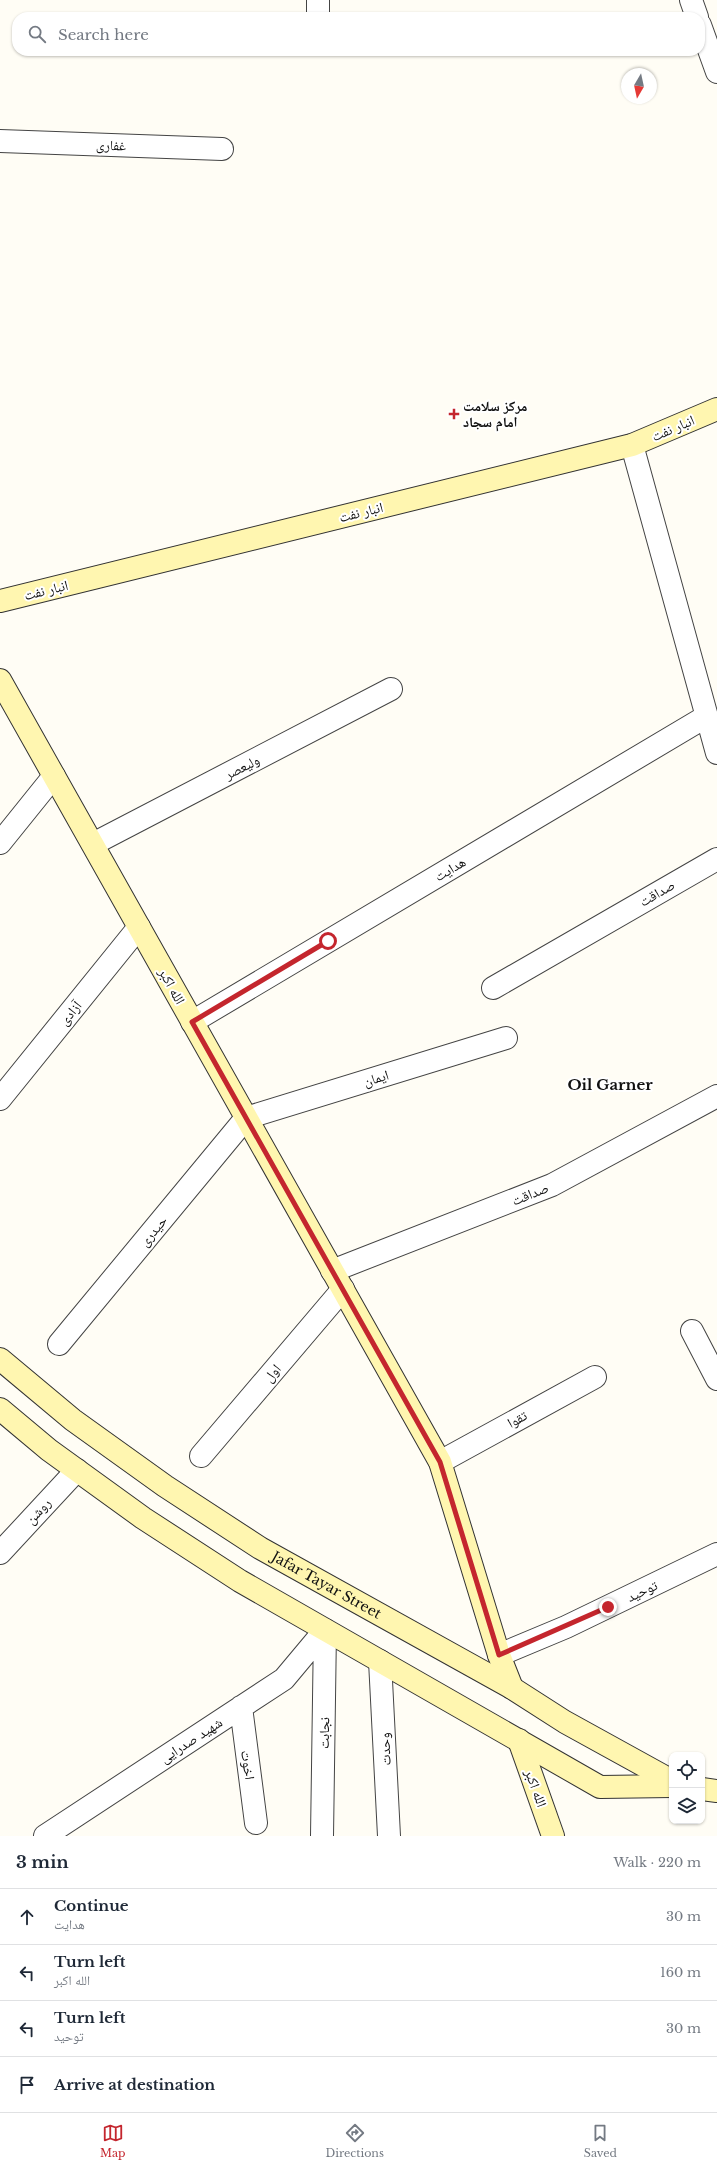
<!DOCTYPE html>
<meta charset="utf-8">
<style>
body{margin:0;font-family:"Libre Baskerville","Noto Naskh Arabic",serif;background:#f6f6f7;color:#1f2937}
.controls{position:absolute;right:12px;bottom:12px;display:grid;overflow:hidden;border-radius:8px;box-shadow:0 1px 3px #0004}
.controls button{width:36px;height:36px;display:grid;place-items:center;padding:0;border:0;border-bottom:1px solid #e0e1e3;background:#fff;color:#1f2937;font:20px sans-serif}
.compass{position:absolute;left:621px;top:68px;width:36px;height:36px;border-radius:50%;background:#fff;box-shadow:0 1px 3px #0004;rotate:189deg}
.stop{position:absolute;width:12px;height:12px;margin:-9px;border:3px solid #c4262e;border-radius:50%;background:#fff}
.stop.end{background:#c4262e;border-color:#fff;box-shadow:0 1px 4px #0008}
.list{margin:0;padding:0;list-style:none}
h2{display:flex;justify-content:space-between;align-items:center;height:52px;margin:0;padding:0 16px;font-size:17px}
h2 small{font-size:13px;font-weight:400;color:#747a83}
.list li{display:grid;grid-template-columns:26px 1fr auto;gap:12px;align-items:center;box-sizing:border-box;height:56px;padding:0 16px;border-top:1px solid #e0e1e3}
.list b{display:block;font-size:15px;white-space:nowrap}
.list p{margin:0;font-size:13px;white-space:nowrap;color:#747a83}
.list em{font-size:13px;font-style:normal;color:#747a83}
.icon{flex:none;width:22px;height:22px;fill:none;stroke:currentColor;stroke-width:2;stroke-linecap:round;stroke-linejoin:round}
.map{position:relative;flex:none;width:717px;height:1836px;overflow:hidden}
.search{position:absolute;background:#fff;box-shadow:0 1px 3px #0004;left:12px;right:12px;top:12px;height:44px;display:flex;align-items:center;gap:10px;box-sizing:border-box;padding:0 14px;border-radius:16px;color:#747a83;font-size:15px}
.sheet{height:276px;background:#fff}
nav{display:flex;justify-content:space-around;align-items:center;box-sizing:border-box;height:56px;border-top:1px solid #e0e1e3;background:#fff;font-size:11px;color:#747a83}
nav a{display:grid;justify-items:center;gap:2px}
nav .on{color:#c4262e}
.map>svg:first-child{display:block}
</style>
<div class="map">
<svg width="717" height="1836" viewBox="0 0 717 1836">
<rect width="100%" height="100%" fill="#fffdf5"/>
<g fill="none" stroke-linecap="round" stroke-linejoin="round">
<g stroke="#444" stroke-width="24">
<path id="street" d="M318 0V17
M691 0 697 17
M700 25 717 72
M0 141 222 149
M632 445 717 753
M0 843 54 776
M93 844 391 689
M493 988 717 859
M192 1022 707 716
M0 1099 139 927
M332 1271 552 1185 717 1096
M692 1331 717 1379
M59 1344 246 1118 506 1038
M201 1456 343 1289
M440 1462 595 1377
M0 1553 77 1470
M499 1655 566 1627 717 1554
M380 1661 389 1836
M241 1707 256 1823
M45 1836 284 1679 325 1630
M322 1836 325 1630"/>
</g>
<g stroke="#333" stroke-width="24">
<g id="secondary">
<path d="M0 601 632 445 717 409"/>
<path d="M0 680 440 1462 499 1655 512 1688"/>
<path id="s1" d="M0 1359 73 1420 165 1486 260 1548 512 1688 565 1722 672 1781"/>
<path d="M0 1409 49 1450 143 1518 240 1581 600 1787 672 1786"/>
<path d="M519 1740 553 1836"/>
<path d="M702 1789 717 1791"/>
</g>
</g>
<use href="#street" stroke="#fff" stroke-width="22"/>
<use href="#secondary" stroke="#fff6b0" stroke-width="22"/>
</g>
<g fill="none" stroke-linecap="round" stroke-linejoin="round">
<path stroke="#c4262e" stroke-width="5" d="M328 941 192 1022 440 1462 499 1655 608 1607"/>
</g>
<path fill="#c4262e" stroke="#fff" stroke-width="1.5" d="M452 408h4v4h4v4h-4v4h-4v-4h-4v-4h4z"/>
<g text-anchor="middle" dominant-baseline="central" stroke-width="4" stroke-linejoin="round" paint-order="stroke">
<g font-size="14" fill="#111" stroke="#fff">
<text transform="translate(111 145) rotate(2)">غفاری</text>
<text transform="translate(673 428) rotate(-23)">انبار نفت</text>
<text transform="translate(361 512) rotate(-14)">انبار نفت</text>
<text transform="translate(46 590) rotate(-14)">انبار نفت</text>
<text transform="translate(242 767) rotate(-27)">ولیعصر</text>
<text transform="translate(450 869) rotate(-31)">هدایت</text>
<text transform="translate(657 893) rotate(-30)">صداقت</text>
<text transform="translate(172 986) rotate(61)">الله اکبر</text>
<text transform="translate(70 1013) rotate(-51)">آزادی</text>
<text transform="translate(376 1078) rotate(-17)">ایمان</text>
<text transform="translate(530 1194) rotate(-22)">صداقت</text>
<text transform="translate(153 1231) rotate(-50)">حیدری</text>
<text transform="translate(272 1373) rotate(-50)">اول</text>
<text transform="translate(517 1419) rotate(-29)">تقوا</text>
<text transform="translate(38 1511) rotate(-47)">روشن</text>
<text stroke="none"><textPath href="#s1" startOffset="398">Jafar Tayar Street</textPath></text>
<text transform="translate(642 1591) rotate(-25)">توحید</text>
<text transform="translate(324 1733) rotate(-89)">نجابت</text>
<text transform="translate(191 1740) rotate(-33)">شهید صدرایی</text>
<text transform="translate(385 1749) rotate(-93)">وحدت</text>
<text transform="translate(248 1765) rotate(82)">اخوت</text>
<text transform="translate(536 1788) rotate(70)">الله اکبر</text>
</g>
<g font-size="14" font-weight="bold" fill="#111" stroke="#fff" text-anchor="start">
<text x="463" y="406">مرکز سلامت<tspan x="463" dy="16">امام سجاد</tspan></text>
</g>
<g font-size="15" font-weight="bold" fill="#111" stroke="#fff">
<text x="610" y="1084">Oil Garner</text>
</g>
</g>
</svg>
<div class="controls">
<button><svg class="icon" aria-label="locate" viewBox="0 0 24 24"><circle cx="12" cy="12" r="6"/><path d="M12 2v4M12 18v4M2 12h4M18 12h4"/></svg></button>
<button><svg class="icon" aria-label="layers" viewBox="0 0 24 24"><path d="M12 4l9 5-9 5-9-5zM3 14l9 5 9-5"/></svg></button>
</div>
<svg class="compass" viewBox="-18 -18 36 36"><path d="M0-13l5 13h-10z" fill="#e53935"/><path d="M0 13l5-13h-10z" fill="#747a83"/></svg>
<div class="stop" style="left:328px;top:941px"></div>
<div class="stop end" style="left:608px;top:1607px"></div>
<div class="search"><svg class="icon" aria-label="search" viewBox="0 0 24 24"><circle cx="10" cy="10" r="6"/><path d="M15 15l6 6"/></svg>Search here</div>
</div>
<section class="sheet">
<h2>3 min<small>Walk · 220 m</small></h2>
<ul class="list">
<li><svg class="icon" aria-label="ahead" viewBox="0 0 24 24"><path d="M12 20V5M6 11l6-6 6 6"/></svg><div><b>Continue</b><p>هدایت</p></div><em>30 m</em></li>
<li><svg class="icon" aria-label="left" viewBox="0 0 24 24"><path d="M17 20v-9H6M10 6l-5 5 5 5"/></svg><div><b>Turn left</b><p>الله اکبر</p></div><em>160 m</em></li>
<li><svg class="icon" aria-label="left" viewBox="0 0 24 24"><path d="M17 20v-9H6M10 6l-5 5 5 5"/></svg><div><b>Turn left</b><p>توحید</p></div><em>30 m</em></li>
<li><svg class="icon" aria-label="arrive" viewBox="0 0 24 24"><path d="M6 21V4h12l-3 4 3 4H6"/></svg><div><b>Arrive at destination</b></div></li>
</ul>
</section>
<nav>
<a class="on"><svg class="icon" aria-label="map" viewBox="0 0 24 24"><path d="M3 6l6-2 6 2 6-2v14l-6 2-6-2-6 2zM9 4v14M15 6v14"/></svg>Map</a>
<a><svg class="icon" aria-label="directions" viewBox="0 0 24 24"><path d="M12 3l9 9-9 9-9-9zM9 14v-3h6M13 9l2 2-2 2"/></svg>Directions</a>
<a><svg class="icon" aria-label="saved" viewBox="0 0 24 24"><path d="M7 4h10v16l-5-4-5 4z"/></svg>Saved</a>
</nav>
